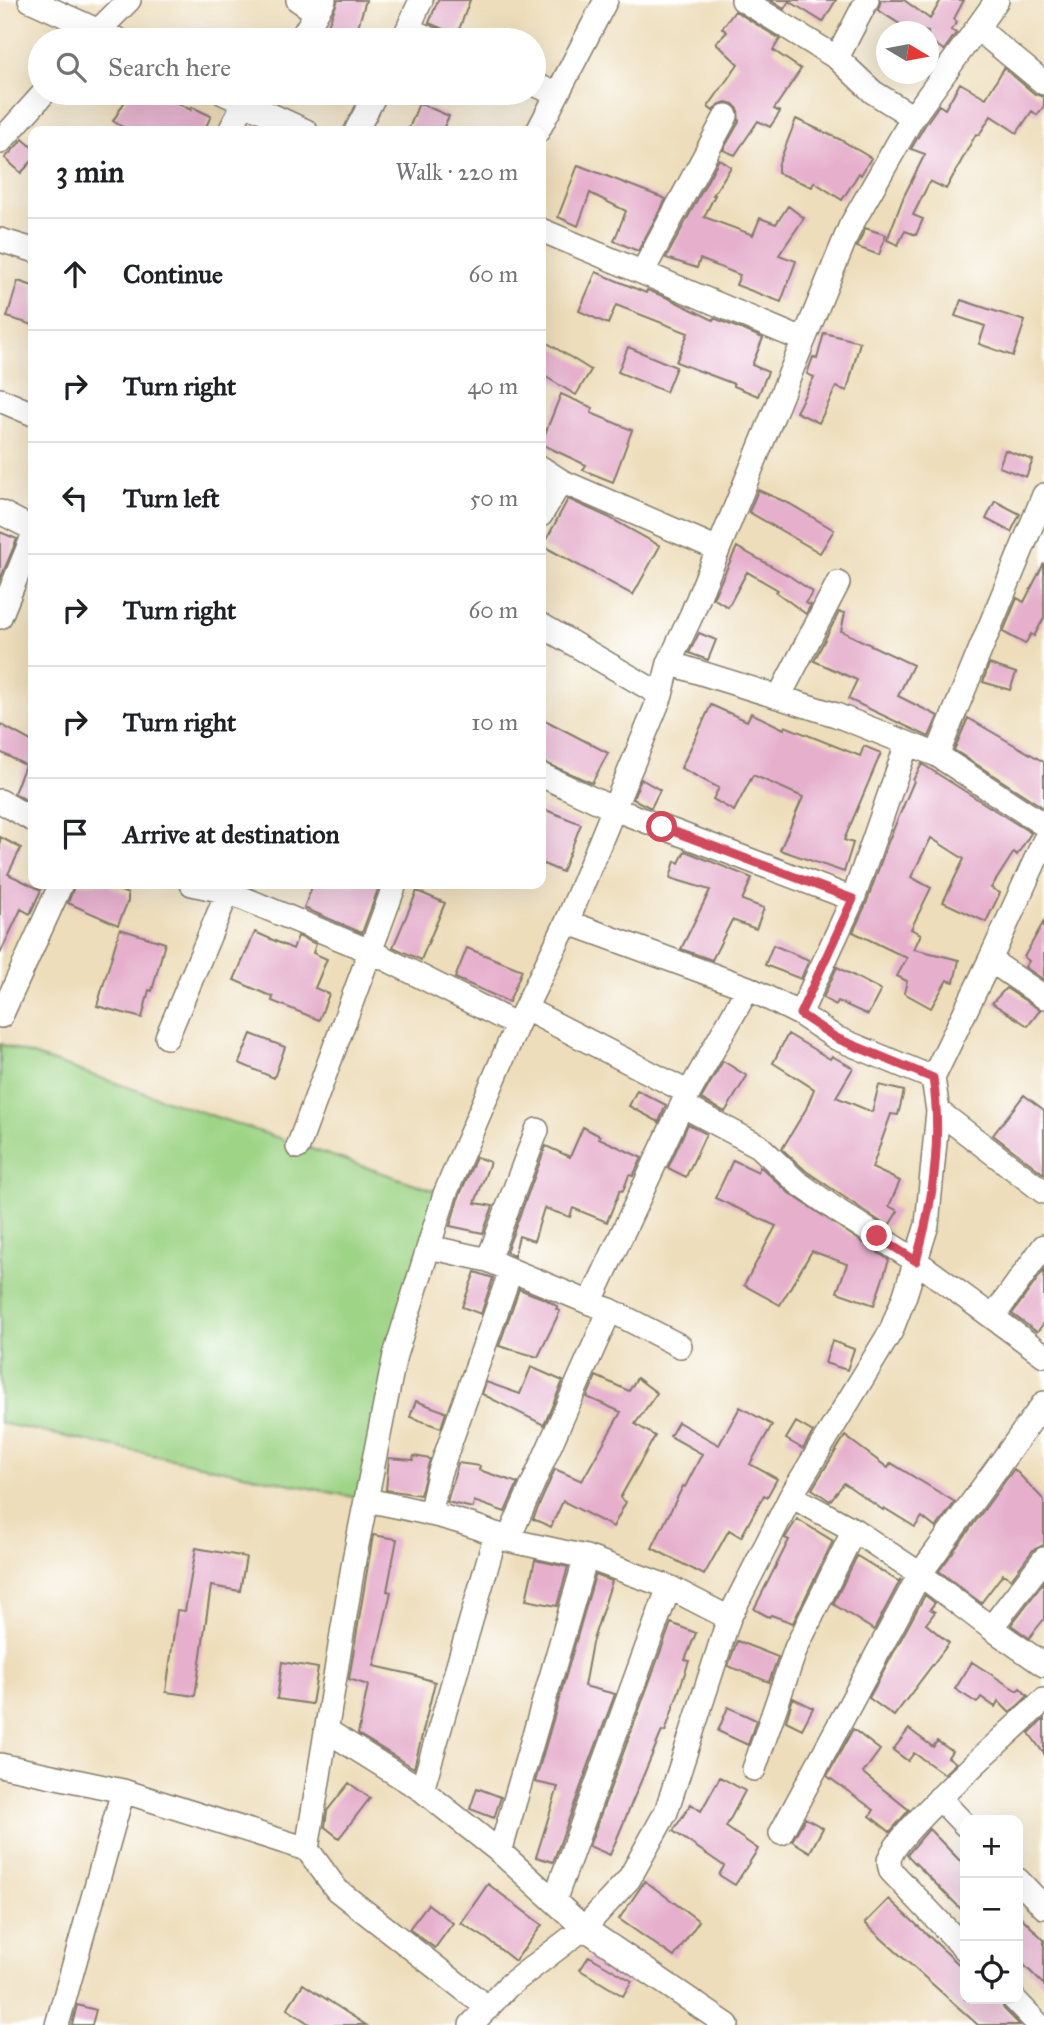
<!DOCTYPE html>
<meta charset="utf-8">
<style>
body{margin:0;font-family:"IM FELL Great Primer",serif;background:#f2f2f2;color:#202124}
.controls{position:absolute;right:21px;bottom:21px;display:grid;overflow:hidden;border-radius:14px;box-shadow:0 7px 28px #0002}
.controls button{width:63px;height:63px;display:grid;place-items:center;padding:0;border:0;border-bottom:2px solid #e0e0e0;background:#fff;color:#202124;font:35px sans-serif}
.compass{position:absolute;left:876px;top:21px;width:63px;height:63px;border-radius:50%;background:#fff;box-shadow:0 7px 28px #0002;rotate:100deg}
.stop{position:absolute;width:21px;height:21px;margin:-16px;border:5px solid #d1495b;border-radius:50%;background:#fff}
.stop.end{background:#d1495b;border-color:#fff;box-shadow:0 2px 7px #0008}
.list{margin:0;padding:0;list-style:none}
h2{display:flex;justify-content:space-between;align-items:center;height:91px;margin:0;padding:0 28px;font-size:30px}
h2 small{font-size:23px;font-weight:400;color:#757577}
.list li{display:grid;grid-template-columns:46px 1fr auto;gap:21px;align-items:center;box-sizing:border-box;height:112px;padding:0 28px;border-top:2px solid #e0e0e0}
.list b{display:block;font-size:26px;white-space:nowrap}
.list em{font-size:23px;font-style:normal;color:#757577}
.icon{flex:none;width:38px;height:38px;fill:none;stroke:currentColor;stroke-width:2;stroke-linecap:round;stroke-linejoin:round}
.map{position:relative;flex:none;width:1044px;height:2025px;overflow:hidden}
.search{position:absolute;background:#fff;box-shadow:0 7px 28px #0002;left:28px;top:28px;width:518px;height:77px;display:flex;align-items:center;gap:18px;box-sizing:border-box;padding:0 24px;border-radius:38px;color:#757577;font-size:26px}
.panel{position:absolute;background:#fff;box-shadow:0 7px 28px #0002;left:28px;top:126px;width:518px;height:763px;border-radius:14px}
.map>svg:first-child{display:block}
</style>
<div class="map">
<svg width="1044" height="2025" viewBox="0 0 1044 2025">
<rect width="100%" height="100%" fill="#fff"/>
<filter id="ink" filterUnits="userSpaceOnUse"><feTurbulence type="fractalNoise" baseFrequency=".0143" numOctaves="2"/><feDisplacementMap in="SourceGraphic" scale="14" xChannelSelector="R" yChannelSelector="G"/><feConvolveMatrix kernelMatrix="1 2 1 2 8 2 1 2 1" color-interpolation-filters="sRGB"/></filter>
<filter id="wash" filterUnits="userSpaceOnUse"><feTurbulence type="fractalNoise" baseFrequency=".00686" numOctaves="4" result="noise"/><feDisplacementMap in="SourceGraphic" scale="28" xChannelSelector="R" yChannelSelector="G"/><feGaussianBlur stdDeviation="1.57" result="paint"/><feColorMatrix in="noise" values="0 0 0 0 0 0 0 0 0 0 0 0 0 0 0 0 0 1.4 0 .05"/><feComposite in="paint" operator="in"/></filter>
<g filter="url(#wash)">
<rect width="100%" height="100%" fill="#edddba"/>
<path fill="#9ed486" stroke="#5d7851" stroke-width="2" d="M0 1044 445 1194 367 1500 0 1423Z"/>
<g id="blocks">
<path fill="#e6b0cd" d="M338 0H366L354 40H322Z
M438 0H470L457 35 429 23Z
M770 0H836L823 22 789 1 784 9Z
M881 0H904L930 19 941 0H964L954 19 957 22 951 30 956 33 944 50 928 40V32L909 30 878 10Z
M735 11 780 39 773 50 801 69 774 109 780 112 770 127 758 121 735 155 723 150 739 122 738 109 733 104 726 102 718 105 713 111 708 107 738 64 716 43 727 32 722 28Z
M1004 68 1035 94 1044 97V106L1037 115 1032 111 1017 133 991 116 979 135 976 134 946 189 930 181 913 215 923 219 916 235 905 231 898 245 887 240 904 196 925 154 911 149 925 125 939 105 945 109 960 83 986 98Z
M130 93H159L191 110 192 107 211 116 204 131H129L113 121Z
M419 103 449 116 442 131H408Z
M796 119 841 140 871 158 861 175 859 173 842 200 814 182 812 187 778 173V166Z
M23 139 33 148V160L21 173 5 158Z
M719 159 731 167 713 195H715L704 217 753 235 760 218 776 224 788 206 804 218 779 255 796 261 781 302 736 285 740 275 700 259 697 268 666 258Z
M578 165 666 199 638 251 614 241 626 211 590 193 578 226 558 217Z
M865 228 886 235 879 255 857 247Z
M596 272 646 293 647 290 668 298 713 320 714 318 763 338 752 365 768 372 758 396 734 386V384L676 362 688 333 616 305 608 324 579 311Z
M18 281 33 286V325L7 317Z
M961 300 1025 321 1013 356 979 344 985 326 955 316Z
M824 333 860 342 847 391 836 387 819 423 796 412 814 377 807 374 813 357 817 359Z
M541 339 591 370 576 395 541 374Z
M628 347 676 367 666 392 618 372Z
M561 394 593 408 591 413 632 430 613 482 583 470 586 465 541 444Z
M1005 450 1033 460 1026 477 999 467Z
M758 490 790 504 834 530 820 553 749 512Z
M568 499 608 517 660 546 633 595 543 546Z
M995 501 1020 514 1011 532 986 519Z
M0 532 17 539 0 580Z
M737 547 791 577 813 592 805 603 811 605 806 614 776 592 778 590 747 572 728 607 713 598Z
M1044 563V618L1034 636 1031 634 1025 644 1003 632 1017 598 1024 602Z
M839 612 845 613 841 631 913 665 898 696 938 716 929 737 848 699 857 680 814 661Z
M699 633 716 640 708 660 689 653Z
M989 664 1016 673 1010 690 983 682Z
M711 705 747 721 751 713 784 729 785 726 860 756 864 746 881 753 844 840 853 843 844 872 780 850 803 797 753 775 734 811 713 799 719 788 681 768Z
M541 718 608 753 592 783 541 761Z
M968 718 1044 762V808L954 750Z
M0 724 33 742V804L14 793 25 765 0 752Z
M922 764 1031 833 1017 855 1014 852 991 888 1000 893 986 922 943 902 964 859 931 838 911 877 931 888 911 929 921 934 914 949 959 960 954 982 947 980 931 1008 904 993 907 981 897 976 907 958 853 932 866 904 888 842 914 781 913 780Z
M641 779 660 790 651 808 633 799Z
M541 808 581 824 562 872 541 863Z
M0 837 21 848 8 874 41 890 30 914 21 909 0 954Z
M685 851 752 878 742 900 764 908 756 929 732 920 712 960 681 949 710 890 670 878 675 861 679 863Z
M75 884H105L128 894V901L118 925 68 903Z
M313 884H380L362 933 304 908Z
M417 891 445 903 421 960 393 947Z
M1044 921V980L1025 967 1029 961 1024 957Z
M120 929 165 943 152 991 149 990 142 1018 97 1006Z
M255 932 293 949 298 936 316 944 313 953 327 959 315 988 329 994 319 1020 272 1001 273 997 234 980Z
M773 945 809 960 801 979 765 965Z
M467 948 522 970 509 1002 455 978Z
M837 967 881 990 868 1015 838 1001 836 1005 823 998Z
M1006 988 1040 1010 1028 1026 992 1003Z
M251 1034 285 1047 274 1078 239 1063Z
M788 1034 830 1059 832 1056 853 1068 836 1097 872 1112 879 1085 904 1091 898 1115 891 1114 872 1168 900 1181 889 1206 898 1211 888 1227 806 1171 782 1149 806 1109 814 1089 773 1063Z
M723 1061 747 1076 725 1112 701 1099Z
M637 1090 666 1105 659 1122 629 1106Z
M1024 1095 1044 1110V1174L993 1135Z
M688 1124 706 1134 686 1177 668 1168Z
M583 1127 600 1136 599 1138 642 1158 633 1176 629 1175 623 1191 620 1190 607 1222 573 1208 570 1217 544 1208 534 1241 519 1236 514 1256 506 1252 546 1146 570 1157Z
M476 1157 490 1162 475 1203 493 1206 483 1233 450 1226 458 1199Z
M733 1160 758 1172 760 1167 763 1169 789 1193 889 1260 874 1305 837 1292 847 1264 812 1251 780 1305 744 1285 776 1226 715 1198Z
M1044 1270V1323L1037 1332 1012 1314Z
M475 1272 493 1278 481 1314 462 1307Z
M519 1289 545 1299 558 1307 556 1309 560 1311 538 1357 499 1346Z
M832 1341 854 1349 847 1370 825 1363Z
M531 1367 563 1381 544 1425 482 1394 486 1382 520 1394Z
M596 1376 629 1391 637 1378 657 1393 635 1424 655 1436 620 1498 626 1502 613 1527 563 1501 551 1527 533 1519 555 1469 582 1481 621 1412 587 1397Z
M416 1401 446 1412 441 1428 410 1417Z
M740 1407 772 1425 750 1464 777 1479 767 1497 764 1495 741 1537 729 1530 704 1575 652 1548 683 1486 685 1487 702 1454 670 1436 678 1422 719 1445Z
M796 1422 813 1432 803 1449 786 1439Z
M845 1436 888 1468 891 1463 955 1502 936 1528 922 1517 915 1527 884 1508 883 1510 844 1483 830 1501 812 1489Z
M414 1456 430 1459 420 1495 386 1490 389 1458 413 1460Z
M458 1463 480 1466 479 1470 518 1483 505 1512 474 1501 473 1508 447 1502Z
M1014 1469 1044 1500V1545L1033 1550 1011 1579 1003 1574 981 1603 939 1571Z
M797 1519 833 1541 793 1623 771 1615 769 1617 754 1609 789 1540 785 1538Z
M373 1535 397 1539 387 1591 391 1592 374 1666 410 1674 435 1682 414 1768 358 1734 368 1685 349 1679Z
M196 1548 246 1557 240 1591 211 1586 195 1696 166 1692 177 1610 185 1611Z
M857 1556 898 1581 901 1579 874 1630 833 1604Z
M535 1560 568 1567 557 1606 526 1600Z
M595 1575 612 1581 592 1643 584 1686 615 1694 553 1862 536 1857 558 1787 535 1782Z
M1044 1582V1619L1029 1638 1011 1625Z
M925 1595 935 1603 930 1609 935 1612 926 1624 949 1643 894 1716 869 1698Z
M671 1623 696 1633 685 1660 689 1661 665 1732 662 1731 610 1855 589 1846Z
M737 1641 778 1657 769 1682 728 1666Z
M282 1662 318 1668 312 1704 277 1699Z
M972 1662 1017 1691 1020 1688 1028 1696 1010 1713 998 1701 995 1707 981 1697 977 1703 955 1689Z
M793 1698 813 1708 802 1729 786 1721Z
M728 1707 756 1720 748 1745 718 1731Z
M1044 1719V1754L1029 1733Z
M853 1729 880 1750 863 1773 909 1810 890 1832 870 1816 874 1810 827 1776Z
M909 1729 933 1747 937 1741 952 1751 948 1757 956 1763 944 1774 914 1753 908 1761 893 1750Z
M720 1777 745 1791 726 1827 758 1849 735 1885 719 1875 724 1866 673 1831 691 1804 701 1811Z
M349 1783 370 1798 339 1838 325 1827 327 1811Z
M477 1788 501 1797 494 1818 470 1809Z
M805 1818 823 1828 810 1852 792 1841Z
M929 1829 965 1866V1913L907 1855Z
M645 1881 699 1921 674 1957 619 1919Z
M488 1884 542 1925 515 1961 487 1939 461 1923Z
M889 1899 965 1970V1999H1000L1004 2009 1020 2025H978L882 1939 865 1923Z
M428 1904 453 1923 435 1948 409 1929Z
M1018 1914 1044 1940V1985L1018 1959Z
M589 1956 632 1981 623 1996 580 1970Z
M303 1984 366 2025H311L287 2009Z
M77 2005 96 2010 92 2025H72Z"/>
</g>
</g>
<g filter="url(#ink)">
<use href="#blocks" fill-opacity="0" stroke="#847c6b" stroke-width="2"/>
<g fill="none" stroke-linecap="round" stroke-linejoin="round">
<g stroke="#847c6b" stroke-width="26">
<path id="minor" d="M30 0 119 40
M298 0 316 12
M743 0 837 58
M867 0 837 58 873 92 913 117
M997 0 977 28 1044 83
M408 29 433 40
M89 40 129 0
M300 40 324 0
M403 40 421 0
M534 84 556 94
M223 93 306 131
M230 131 244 103
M356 131 376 93
M538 131 606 0
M0 142 44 93
M541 230 803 340
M0 240 33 250
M643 271 726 116
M0 400 33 414
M541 468 561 481 718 549
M0 512 33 529
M541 515 561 481
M0 617 33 536
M541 625 661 695
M669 663 836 715 937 755 1044 495
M779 697 838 583
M937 755 1044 825
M541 775 614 809 853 899
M0 801 33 820
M192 884 228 892 372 952 517 1025
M567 922 748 988 800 1014 853 899 907 744
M990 960 1044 997
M748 988 682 1105 759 1146 797 1182 838 1211 916 1261 1044 1355
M526 1009 689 1093
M800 1014 836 1038 933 1078
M1 1016 61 884
M167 1037 231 884
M682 1105 590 1303 610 1310 508 1540 586 1557 669 1587 729 1618
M938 1111 1044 1192
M298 1147 395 884
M429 1247 488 1260 511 1270 439 1474 430 1514
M488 1260 537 1130
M511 1270 590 1303
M610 1310 680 1346
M993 1317 1044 1246
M791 1496 854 1530 920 1574 1044 1403
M367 1500C414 1510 465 1519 508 1540
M991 1628 1044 1559
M326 1730 422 1790 500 1852 584 1928 727 2025
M0 1765 123 1791 307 1849
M754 1769 796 1648 854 1530
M422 1790 496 1534
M939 1798 965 1825
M781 1833 920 1574 991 1628 1044 1665
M500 1852 586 1557
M1018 1880 1044 1907
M554 1901 669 1587
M965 1949 891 1871C890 1868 889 1864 889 1861 892 1835 1019 1724 1044 1700
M1014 1999 1039 2025
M488 2008 337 1890 307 1849 354 1560 395 1355 445 1194 517 1025 567 922 661 695 669 663 691 616 850 227 913 117 977 28
M57 2025 123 1791
M471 2025 508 1986 584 1928 629 1879 666 1812 729 1618 791 1496 891 1331 905 1295 927 1225 938 1111 933 1078 990 960 1044 841"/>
</g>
<use href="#minor" stroke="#fff" stroke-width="23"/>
</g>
</g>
<g fill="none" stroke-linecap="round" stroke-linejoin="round" filter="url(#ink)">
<path stroke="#d1495b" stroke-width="9" d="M662 827 853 899 800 1014 836 1038 933 1078C942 1138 933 1203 916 1261L877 1236"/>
</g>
</svg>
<div class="controls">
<button>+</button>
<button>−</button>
<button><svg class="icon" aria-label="locate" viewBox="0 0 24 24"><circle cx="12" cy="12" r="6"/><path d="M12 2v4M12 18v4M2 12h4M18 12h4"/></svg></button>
</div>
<svg class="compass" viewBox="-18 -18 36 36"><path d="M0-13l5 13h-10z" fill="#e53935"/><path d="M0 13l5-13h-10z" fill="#757577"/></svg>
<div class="stop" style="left:662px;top:827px"></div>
<div class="stop end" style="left:877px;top:1236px"></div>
<div class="search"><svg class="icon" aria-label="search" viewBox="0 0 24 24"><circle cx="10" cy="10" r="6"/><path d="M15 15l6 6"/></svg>Search here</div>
<section class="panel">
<h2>3 min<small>Walk · 220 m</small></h2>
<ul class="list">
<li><svg class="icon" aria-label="ahead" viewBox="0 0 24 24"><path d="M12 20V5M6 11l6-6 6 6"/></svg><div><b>Continue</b></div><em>60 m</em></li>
<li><svg class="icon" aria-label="right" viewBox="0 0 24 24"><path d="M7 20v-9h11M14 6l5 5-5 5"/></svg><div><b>Turn right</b></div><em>40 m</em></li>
<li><svg class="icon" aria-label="left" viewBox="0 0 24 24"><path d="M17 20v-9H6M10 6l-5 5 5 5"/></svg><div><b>Turn left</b></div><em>50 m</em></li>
<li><svg class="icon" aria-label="right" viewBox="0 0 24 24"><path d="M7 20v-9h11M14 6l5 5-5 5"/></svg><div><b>Turn right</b></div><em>60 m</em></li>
<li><svg class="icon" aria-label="right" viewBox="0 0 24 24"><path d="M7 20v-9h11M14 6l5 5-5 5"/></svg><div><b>Turn right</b></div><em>10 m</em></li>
<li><svg class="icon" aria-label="arrive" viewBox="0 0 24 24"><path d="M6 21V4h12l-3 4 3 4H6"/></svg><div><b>Arrive at destination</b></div></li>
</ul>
</section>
</div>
